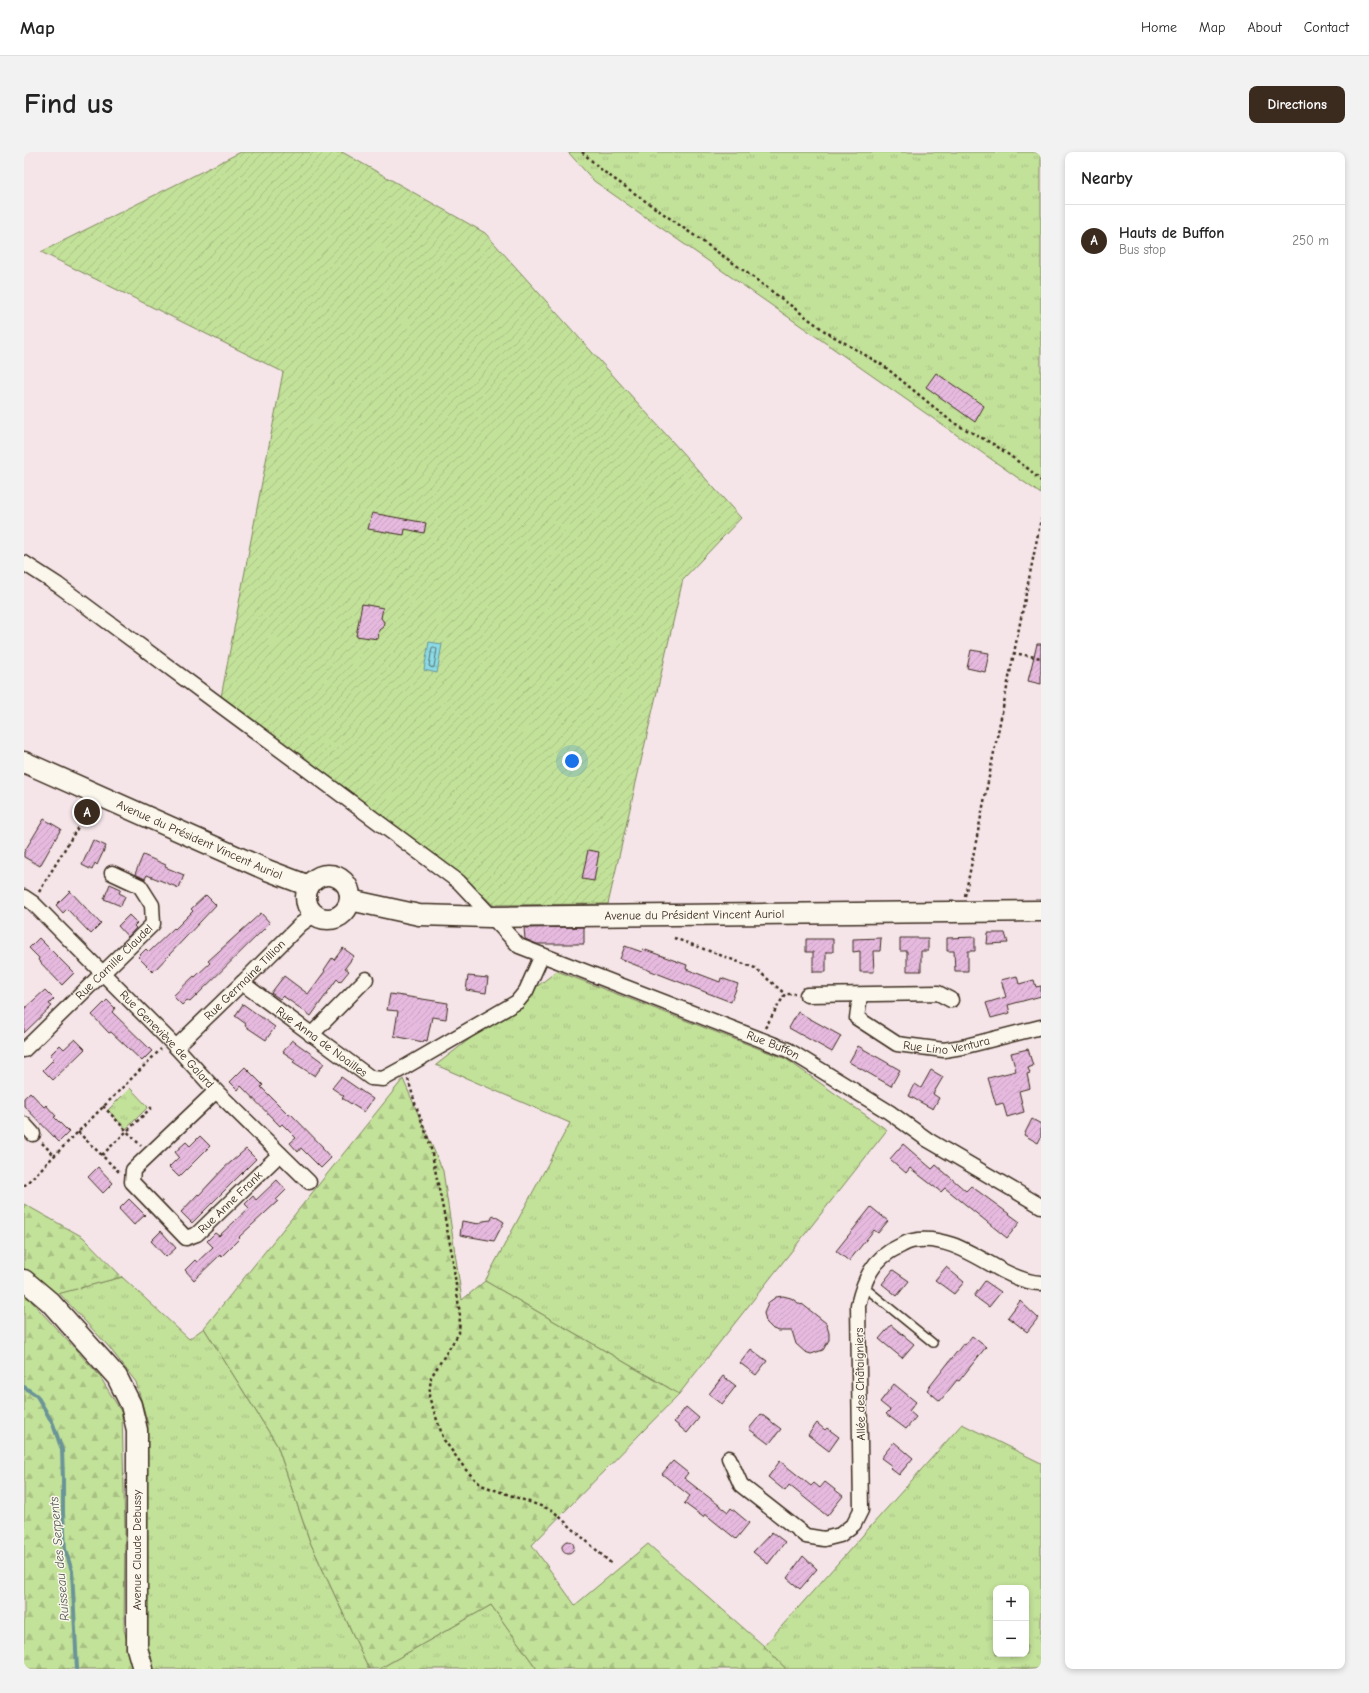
<!DOCTYPE html>
<meta charset="utf-8">
<style>
body{margin:0;font-family:"Comic Neue",sans-serif;background:#f2f2f2;color:#222}
.controls{position:absolute;right:12px;bottom:12px;display:grid;overflow:hidden;border-radius:8px;box-shadow:0 2px 6px #0003}
.controls button{width:36px;height:36px;display:grid;place-items:center;padding:0;border:0;border-bottom:1px solid #e0e0e0;background:#fff;color:#222;font:20px sans-serif}
.you{position:absolute;left:548px;top:609px;width:14px;height:14px;margin:-10px;border:3px solid #fff;border-radius:50%;background:#1a73e8;box-shadow:0 0 0 6px #1a73e833}
.badge{display:grid;place-items:center;width:26px;height:26px;border-radius:50%;background:#3b2a1e;color:#fff;font-size:13px;font-weight:700}
.pin{position:absolute;translate:-50% -50%;border:2px solid #fff;box-shadow:0 1px 4px #0006}
.list{margin:0;padding:0;list-style:none}
h2{display:flex;justify-content:space-between;align-items:center;height:52px;margin:0;padding:0 16px;font-size:17px}
h2 small{font-size:13px;font-weight:400;color:#767676}
.list li{display:grid;grid-template-columns:26px 1fr auto;gap:12px;align-items:center;box-sizing:border-box;height:72px;padding:0 16px;border-top:1px solid #e0e0e0}
.list b{display:block;font-size:15px;white-space:nowrap}
.list p{margin:0;font-size:13px;white-space:nowrap;color:#767676}
.list em{font-size:13px;font-style:normal;color:#767676}
.map{position:relative;flex:none;width:1017px;height:1517px;overflow:hidden;border-radius:8px}
header{display:flex;align-items:center;gap:24px;box-sizing:border-box;height:56px;padding:0 20px;background:#fff;border-bottom:1px solid #e0e0e0}
header strong{font-size:19px}
nav{display:flex;gap:22px;margin-inline-start:auto;font-size:14px}
.intro{display:flex;align-items:center;justify-content:space-between;box-sizing:border-box;height:96px;padding:0 24px}
h1{margin:0;font-size:28px}
.button{padding:10px 18px;border-radius:8px;background:#3b2a1e;color:#fff;font-size:14px;font-weight:700}
main{display:flex;gap:24px;padding:0 24px}
aside{flex:1;background:#fff;border-radius:8px;box-shadow:0 2px 6px #0003}
.map>svg:first-child{display:block}
</style>
<header>
<strong>Map</strong>
<nav><a>Home</a><a>Map</a><a>About</a><a>Contact</a></nav>
</header>
<div class="intro"><h1>Find us</h1><a class="button">Directions</a></div>
<main>
<div class="map">
<svg width="1017" height="1517" viewBox="0 0 1017 1517">
<defs>
<pattern id="grass-tufts" width="24" height="20" patternUnits="userSpaceOnUse"><rect width="24" height="20" fill="#c2e199"/><path d="M3 7l-1-3M5 7V3M7 7l1-3M15 17l-1-3M17 17v-4M19 17l1-3" fill="none" stroke="#a8c183"/></pattern>
<pattern id="forest-firs" width="22" height="20" patternUnits="userSpaceOnUse"><rect width="22" height="20" fill="#c2e199"/><path d="M5 1l3.5 6h-7zM16 11l3.5 6h-7z" fill="#a8c183"/></pattern>
<pattern id="garden-furrows" width="10" height="10" patternUnits="userSpaceOnUse"><rect width="10" height="10" fill="#c2e199"/><path d="M-1 1l2-2M0 10L10 0M9 11l2-2" fill="none" stroke="#a8c183"/></pattern>
<pattern id="water-ripples" width="26" height="14" patternUnits="userSpaceOnUse"><rect width="26" height="14" fill="#8bdbe7"/><path d="M2 4q2-2 4 0t4 0M15 11q2-2 4 0t4 0" fill="none" stroke="#79bcc6"/></pattern>
<pattern id="building-hatch" width="6" height="6" patternUnits="userSpaceOnUse"><rect width="6" height="6" fill="#e6badf"/><path d="M-1 1l2-2M0 6l6-6M5 7l2-2" fill="none" stroke="#c6a0bf"/></pattern>
</defs>
<rect width="100%" height="100%" fill="#f5e5e8"/>
<filter id="ink" filterUnits="userSpaceOnUse"><feTurbulence type="fractalNoise" baseFrequency=".025" numOctaves="2"/><feDisplacementMap in="SourceGraphic" scale="8" xChannelSelector="R" yChannelSelector="G"/><feConvolveMatrix kernelMatrix="1 2 1 2 8 2 1 2 1" color-interpolation-filters="sRGB"/></filter>
<g filter="url(#ink)">
<path fill="url(#grass-tufts)" stroke="#7e865c" fill-rule="evenodd" d="M544 0H1017V342L570 29Z
M533 819 762 907 863 978 655 1242 461 1129 546 971 412 913Z
M106 936 124 955 102 977 84 958Z
M98 1125 165 1187 180 1176 253 1293 286 1390 345 1517H129L126 1509 119 1466 124 1272 112 1230 85 1195 35 1141Z
M938 1272 1017 1311V1517H762L740 1494ZM972 1436H1002V1502H972Z
M467 1453 513 1517H355Z"/>
<path fill="url(#forest-firs)" stroke="#7e865c" d="M379 927 419 1019 438 1148 461 1129 655 1242 508 1393 551 1453 624 1392 740 1494 762 1517H513L467 1453 355 1517H345L286 1390 253 1293 180 1176Z
M0 1052 59 1085 98 1125 7 1149 75 1223 98 1261 101 1379 100 1478 111 1517H0Z"/>
<path fill="url(#garden-furrows)" stroke="#7e865c" d="M217 0H318L461 81 717 366 659 427 584 752 469 753 437 723 197 545 259 220 17 100Z"/>
<path fill="url(#water-ripples)" stroke="#6b9497" d="M405 490 418 492 413 521 400 518Z"/>
<g fill="none" stroke-linecap="round" stroke-linejoin="round">
<path stroke="#5b716e" stroke-width="1" d="M410 495 413 497 410 515 408 516 405 514 408 496Z"/>
<path stroke="#6b9497" stroke-width="4" d="M0 1235 13 1244 29 1272 38 1298 39 1327V1361L41 1397 48 1419 53 1517"/>
</g>
<path fill="url(#building-hatch)" stroke="#3b2a1e" d="M912 221 960 254 951 270 902 235Z
M348 361 402 371 400 381 381 377 380 383 344 377Z
M338 452 359 456 357 466 360 470 359 475 355 478 354 487 332 484Z
M1013 492H1017V532L1004 529Z
M947 498 965 501 961 520 943 516Z
M20 667 37 677 16 714 0 705V700Z
M69 688 82 694 73 713 71 711 68 718 58 713Z
M564 698 575 700 570 729 558 727Z
M119 703 142 713 141 715 160 723 155 736 123 723 121 727 111 722Z
M86 732 97 737 95 741 101 744 97 754 80 747Z
M46 739 77 772 67 782 43 757 39 761 32 753Z
M182 743 192 753 129 820 114 805 122 797 125 800 150 776 151 777 169 759 167 757Z
M237 761 246 771 166 850 163 848 158 853 149 844 170 824 171 825 186 811 184 809Z
M105 763 113 771 110 774 112 776 104 785 94 774Z
M560 775V792H513L501 787 500 776Z
M964 781H981L984 791 963 792Z
M951 785V799H944V819H931L930 799H923V786Z
M15 786 50 821 38 833 14 808 15 806 5 796Z
M857 786 856 799H849L850 820H836V799L829 800V787Z
M876 786H904V799H897V819H883V799H876Z
M782 787H809V800H802V820H789V800H782Z
M601 794 618 800 619 797 663 813 662 817 696 830 697 826 714 832 707 850 596 807Z
M319 796 330 804 321 816 325 819 316 830 313 827 287 864 259 844 256 847 247 841 260 824 284 842 301 819 300 818 308 806 310 808Z
M444 824 464 826 462 841 442 838Z
M993 824 995 832 1010 828 1012 835 1017 834V844L984 853 986 861 967 866 962 851 982 845 977 828Z
M21 838 30 847 25 852 28 854 0 881V857Z
M366 842 424 851 422 867 408 865 403 889 400 888 399 890 370 884 374 859 363 858Z
M83 848 91 856 88 860 128 899 118 909 87 880 85 881 68 863Z
M219 852 251 875 242 888 221 874 222 872 211 864Z
M774 860 817 884 808 900 765 876Z
M51 887 61 897 29 928 19 918 30 907 26 903 36 893 40 897Z
M268 888 300 911 291 924 269 910 271 908 259 900Z
M834 894 876 918 867 934 825 910Z
M1004 897 1009 914 1004 916 1006 921 1003 922 1006 936 995 939 1000 960 983 965 979 951 972 953 964 926 992 919 987 901Z
M221 915 239 933 237 935 265 963 267 962 299 995 298 996 307 1006 297 1016 277 996 274 1000 266 991 272 986 258 972 256 974 217 934 214 938 206 930Z
M907 918 919 925 909 942 915 946 909 957 885 944 891 932 897 936Z
M317 925 349 947 340 960 318 946 320 944 308 936Z
M6 940 20 955 22 953 32 964 30 965 45 980 35 990 0 954V946Z
M1008 967 1017 972V985L1014 991 1000 983Z
M176 984 186 994 155 1025 145 1015 155 1005 151 1000 162 990 166 994Z
M879 992 908 1017 912 1013 942 1039 947 1034 996 1070 983 1086 921 1036 917 1040 886 1016 882 1021 866 1007Z
M222 997 232 1007 168 1071 157 1060 174 1042 175 1043 200 1016Z
M74 1015 89 1031 79 1041 64 1025Z
M253 1028 262 1038 252 1048 254 1049 215 1085 216 1086 197 1105 196 1103 170 1128 161 1118 171 1108 173 1110 189 1095 183 1089 191 1081 195 1084 225 1056 221 1052 229 1044 232 1048Z
M105 1047 121 1063 110 1073 95 1057Z
M847 1055 864 1069 854 1081 850 1078 825 1109 812 1099Z
M469 1063 480 1070 470 1089 436 1083 438 1069 455 1072 459 1069 467 1068Z
M137 1079 152 1096 142 1105 127 1089Z
M922 1115 940 1130 930 1142 911 1128Z
M869 1118 885 1129 873 1144 858 1132Z
M961 1129 977 1140 965 1155 950 1144Z
M759 1144 767 1146 777 1153 778 1152 802 1171 805 1181V1188L799 1198 787 1202 781 1200 772 1192 768 1179H755L749 1177 742 1170 740 1161 745 1150 752 1145Z
M996 1149 1014 1166 1003 1180 984 1165Z
M867 1173 890 1192 878 1206 855 1187Z
M948 1184 962 1195 935 1229 933 1228 916 1249 903 1238 939 1192 941 1193Z
M727 1197 743 1209 732 1223 716 1211Z
M699 1224 712 1234 698 1252 685 1242Z
M870 1232 892 1250 885 1259 892 1265 882 1277 862 1262 866 1258 856 1250Z
M662 1255 675 1266 663 1281 650 1270Z
M737 1262 757 1277 745 1292 725 1277Z
M793 1271 801 1278 803 1276 815 1285 805 1299 784 1283Z
M870 1290 889 1306 875 1323 866 1316 868 1314 857 1306Z
M649 1309 664 1321 660 1326 704 1360 707 1356 725 1371 712 1387 681 1362 679 1365 660 1351 666 1344 638 1322Z
M756 1309 787 1334 790 1331 796 1336 801 1330 819 1344 803 1364 765 1333 761 1339 744 1325Z
M748 1380 761 1390 744 1412 729 1400Z
M538 1395a6 6 0 1 1 12 0a6 6 0 1 1-12 0Z
M779 1404 793 1417 776 1437 763 1426Z"/>
<g fill="none" stroke-linecap="round" stroke-linejoin="round">
<g stroke="#3b2a1e" stroke-width="10">
<path id="service" d="M839 1134 909 1191"/>
</g>
<g stroke="#3b2a1e" stroke-width="17">
<g id="minor">
<path id="s1" d="M0 411 34 433 435 730 495 794 764 898 865 960 904 988 1017 1054"/>
<path id="s2" d="M0 745 9 751 152 895 192 939 285 1030"/>
<path id="s3" d="M218 831 347 926 359 927 381 915 493 850 502 839 518 803"/>
<path d="M783 843 914 841 927 848"/>
<path id="s4" d="M836 843 833 866 873 892 920 898 938 895 1017 875"/>
<path d="M287 883 342 827"/>
<path id="s5" d="M152 895 218 831 277 772 291 762"/>
<path id="s6" d="M0 898 129 772 128 753 116 734 88 721"/>
<path id="s7" d="M192 939 109 1018 108 1030 162 1086 173 1082 256 1002"/>
<path d="M0 972 9 982"/>
<path d="M705 1306 717 1333 782 1384 800 1387 816 1383 830 1372 837 1358 834 1153C840 1128 849 1106 874 1095 878 1093 883 1090 888 1089 921 1082 951 1104 979 1119 991 1125 1004 1131 1017 1131"/>
</g>
</g>
<g stroke="#3b2a1e" stroke-width="23">
<g id="secondary">
<path id="s8" d="M0 610 243 718 285 734"/>
<circle cx="304" cy="745" r="22"/>
<path id="s9" d="M326 748 395 763 466 765 1017 759"/>
<path d="M0 1128 26 1150 93 1225 107 1253 113 1278V1496L119 1517"/>
</g>
</g>
<path stroke="#3b2a1e" stroke-width="2.5" stroke-dasharray="3 3" stroke-linecap="butt" d="M558 0 579 19 726 123 802 180 860 214 928 270 971 293 1006 318 1017 329
M989 501 1017 506
M15 740 63 660
M941 744 1017 367
M650 786 731 816 761 842
M741 876 761 842H771
M384 927 391 951 406 992 428 1102 436 1164 435 1181 407 1225 405 1245 420 1288 442 1318 457 1333 528 1358 589 1413
M79 954 117 994
M54 980 96 1021
M18 991 30 1003
M78 1003 129 954
M0 1034 137 897"/>
<use href="#service" stroke="#fbf7ec" stroke-width="7"/>
<use href="#minor" stroke="#fbf7ec" stroke-width="14"/>
<use href="#secondary" stroke="#fbf7ec" stroke-width="20"/>
</g>
</g>
<g text-anchor="middle" dominant-baseline="central" stroke-width="3" stroke-linejoin="round" paint-order="stroke">
<g font-size="12" fill="#3b2a1e" stroke="#fbf7ec">
<text stroke="none"><textPath href="#s8" startOffset="192">Avenue du Président Vincent Auriol</textPath></text>
<text stroke="none"><textPath href="#s9" startOffset="346">Avenue du Président Vincent Auriol</textPath></text>
<text stroke="none"><textPath href="#s6" startOffset="126">Rue Camille Claudel</textPath></text>
<text stroke="none"><textPath href="#s5" startOffset="96">Rue Germaine Tillion</textPath></text>
<text stroke="none"><textPath href="#s2" startOffset="202">Rue Geneviève de Galard</textPath></text>
<text stroke="none"><textPath href="#s4" startOffset="121">Rue Lino Ventura</textPath></text>
<text stroke="none"><textPath href="#s3" startOffset="99">Rue Anna de Noailles</textPath></text>
<text stroke="none"><textPath href="#s1" startOffset="900">Rue Buffon</textPath></text>
<text stroke="none"><textPath href="#s7" startOffset="262">Rue Anne Frank</textPath></text>
<text transform="translate(836 1232) rotate(-91)">Allée des Châtaigniers</text>
<text transform="translate(113 1398) rotate(-90)">Avenue Claude Debussy</text>
</g>
<g font-size="13" font-style="italic" fill="#4f5650" stroke="#fbf7ec">
<text transform="translate(35 1407) rotate(-95)">Ruisseau des Serpents</text>
</g>
</g>
</svg>
<div class="controls">
<button>+</button>
<button>−</button>
</div>
<div class="you"></div>
<div class="pin badge" style="left:63px;top:660px">A</div>
</div>
<aside>
<h2>Nearby<small></small></h2>
<ul class="list">
<li><span class="badge">A</span><div><b>Hauts de Buffon</b><p>Bus stop</p></div><em>250 m</em></li>
</ul>
</aside>
</main>
